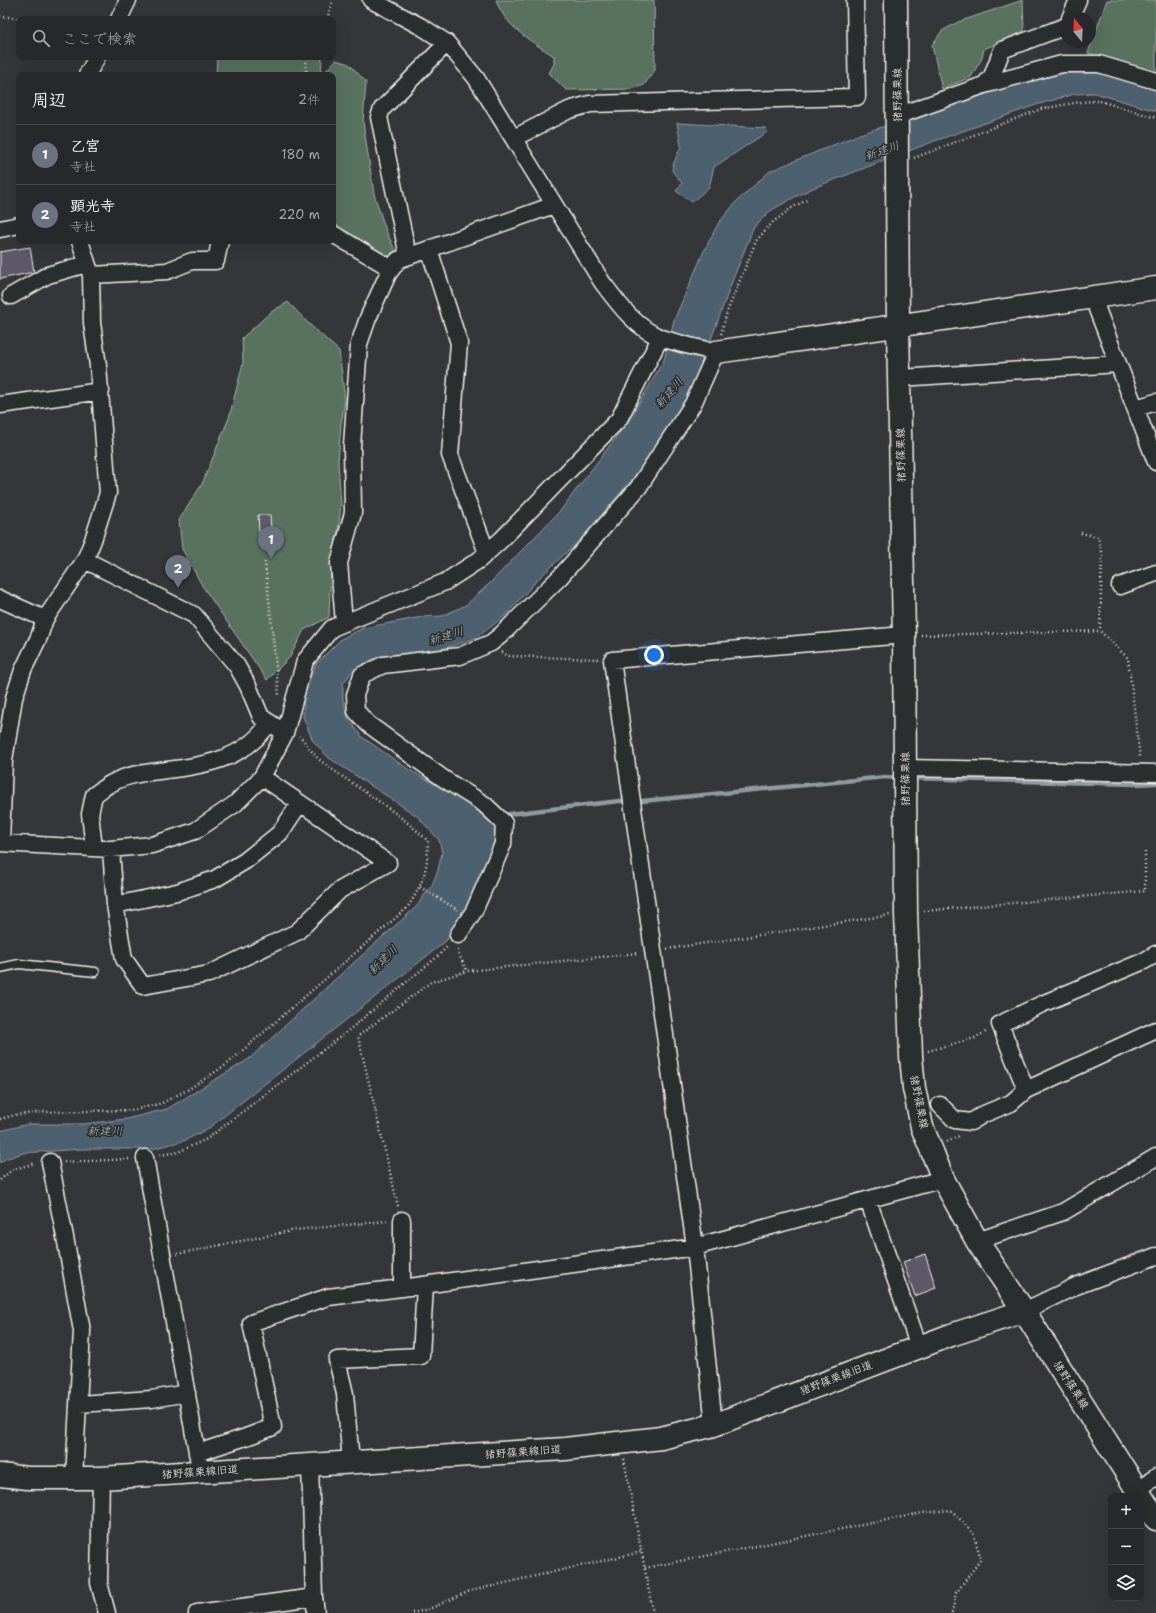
<!DOCTYPE html>
<html lang="ja">
<meta charset="utf-8">
<style>
body{margin:0;font-family:"Shantell Sans","Klee One",sans-serif;background:#2f3034;color:#f1f3f6}
.controls{position:absolute;right:12px;bottom:12px;display:grid;overflow:hidden;border-radius:8px;box-shadow:0 4px 16px #0002}
.controls button{width:36px;height:36px;display:grid;place-items:center;padding:0;border:0;border-bottom:1px solid #434448;background:#27282c;color:#f1f3f6;font:20px sans-serif}
.compass{position:absolute;left:1060px;top:12px;width:36px;height:36px;border-radius:50%;background:#27282c;box-shadow:0 4px 16px #0002;rotate:342deg}
.you{position:absolute;left:654px;top:655px;width:14px;height:14px;margin:-10px;border:3px solid #fff;border-radius:50%;background:#1a73e8;box-shadow:0 0 0 6px #1a73e833}
.badge{display:grid;place-items:center;width:26px;height:26px;border-radius:50%;background:#d6ab8b;color:#fff;font-size:13px;font-weight:700}
.pin{position:absolute;translate:-50% -33px;filter:drop-shadow(0 1px 2px #0008)}
.pin::after{content:'';position:absolute;top:21px;width:14px;height:12px;background:inherit;clip-path:polygon(0 0,100% 0,50% 100%)}
.list{margin:0;padding:0;list-style:none}
h2{display:flex;justify-content:space-between;align-items:center;height:52px;margin:0;padding:0 16px;font-size:17px}
h2 small{font-size:13px;font-weight:400;color:#a4a6a9}
.list li{display:grid;grid-template-columns:26px 1fr auto;gap:12px;align-items:center;box-sizing:border-box;height:60px;padding:0 16px;border-top:1px solid #434448}
.list b{display:block;font-size:15px;white-space:nowrap}
.list p{margin:0;font-size:13px;white-space:nowrap;color:#a4a6a9}
.list em{font-size:13px;font-style:normal;color:#a4a6a9}
.icon{flex:none;width:22px;height:22px;fill:none;stroke:currentColor;stroke-width:2;stroke-linecap:round;stroke-linejoin:round}
.map{position:relative;flex:none;width:1156px;height:1613px;overflow:hidden}
.search{position:absolute;background:#27282c;box-shadow:0 4px 16px #0002;left:16px;top:16px;width:320px;height:44px;display:flex;align-items:center;gap:10px;box-sizing:border-box;padding:0 14px;border-radius:8px;color:#a4a6a9;font-size:15px}
.panel{position:absolute;background:#27282c;box-shadow:0 4px 16px #0002;left:16px;top:72px;width:320px;height:172px;border-radius:8px}
.map>svg:first-child{display:block}
</style>
<div class="map">
<svg width="1156" height="1613" viewBox="0 0 1156 1613">
<rect width="100%" height="100%" fill="#34363a"/>
<filter id="ink" filterUnits="userSpaceOnUse"><feTurbulence type="fractalNoise" baseFrequency=".025" numOctaves="2"/><feDisplacementMap in="SourceGraphic" scale="8" xChannelSelector="R" yChannelSelector="G"/><feConvolveMatrix kernelMatrix="1 2 1 2 8 2 1 2 1" color-interpolation-filters="sRGB"/></filter>
<g filter="url(#ink)">
<path fill="#58725f" stroke="#a6b2a4" d="M496 0H654L655 70 644 85 632 89 566 90 549 73 554 64V56C532 42 505 27 496 0Z
M1023 0 1024 31 984 49 982 58 971 77 942 89 932 45 942 31 958 22Z
M1107 0H1156V74L1088 53Z
M217 57H322L321 75H216Z
M336 60 349 64 366 82 363 122 374 194 386 231 396 252 385 260 333 223V75H322Z
M288 302 309 324 339 351 345 400 341 424 338 462 341 504 338 531 331 561 329 617 304 630 290 657 267 680 203 587 182 549 179 520 202 484 229 418 243 363 242 338 271 312Z"/>
<path fill="#4e6170" stroke="#909ba0" d="M1085 69 1156 88V111L1095 93 1074 94 1036 105 932 142 813 188 793 198 770 211 754 227 733 279 694 386 670 427 633 478 582 538 539 578 505 616 476 638 437 651 402 654 362 665 351 673 343 684V699L348 718 362 737 408 769 486 813 496 824V841L471 902 446 941 209 1128 186 1140 152 1149H82L23 1153 5 1159 0 1163V1131L28 1124H83L126 1119 167 1109 249 1059 341 974 415 908 432 885 438 870 442 853 439 840 417 816 329 758 313 741 303 717 304 692 316 664 341 639 363 628 422 617 442 616 466 605 490 583 560 511 630 419 664 360 674 320 704 251 718 224 736 202 770 171 860 134 910 118 974 94 1044 74Z
M677 123 766 128 767 132 714 167 709 187 692 202 676 191 682 183 672 171 673 165 681 146Z"/>
<g fill="none" stroke-linecap="round" stroke-linejoin="round">
<path stroke="#909ba0" stroke-width="4.5" d="M910 778 1136 784 1156 783
M503 818 509 814 619 801H642L885 777 898 778"/>
</g>
<path fill="#5d586a" stroke="#f4f1e8" d="M30 247 34 272 0 279V252Z
M258 515H270L272 544 260 545Z
M925 1254 936 1288 915 1296 903 1262Z"/>
<g fill="none" stroke-linecap="round" stroke-linejoin="round">
<g stroke="#f4f1e8" stroke-width="11">
<path id="lane" d="M0 968 19 964 95 972"/>
</g>
<g stroke="#f4f1e8" stroke-width="19">
<path id="street" d="M371 0 422 27 447 43 476 78 602 282C617 302 637 330 662 338 679 344 698 348 716 352L693 404 638 488 560 577 501 635 491 643 460 656 383 665 362 675 355 695 356 711 368 724 444 779 484 804 504 823 503 844 474 911 458 935
M1070 18 1078 0
M119 19 128 0
M87 75 97 57
M984 85 1062 64H1099L1156 81
M897 116 984 85 992 76 1002 50 1066 26
M514 138 569 110 590 104 857 97 855 0
M0 229 19 225
M333 234 392 269
M429 249 459 343 450 455 487 553
M408 256 379 117 382 109 447 43
M91 275 167 271 192 261H216L220 241
M11 296 48 275 86 264
M1092 296 1156 462
M900 378 1118 364
M0 405 101 391
M1136 408 1156 402
M85 560 194 615 237 666 248 686 261 717 285 733
M1120 586 1156 573
M0 599 45 619
M344 623 339 563 353 513 352 446 359 344 368 318 388 274 398 260 554 205
M905 768 1156 773
M0 843 111 849 152 845 195 831 235 804 262 777 285 733 305 661 332 628 445 582 479 560 502 539 619 419 660 338
M1 843 4 760 14 698 23 670 39 637 45 619 85 560 93 540 108 493 98 366 92 323 91 275 80 241
M94 848 90 814 94 795C100 791 105 786 112 783 126 775 143 773 159 771 201 766 244 761 269 723
M111 849 115 905 124 959 143 986 209 974 297 932 340 890 388 863 262 777
M115 905 177 892 215 879 245 861 280 833 300 803
M1026 1090 1000 1024 1042 1004 1144 961 1156 954
M940 1105 955 1120 971 1122 984 1114 1011 1103 1026 1090 1156 1030
M145 1158 199 1463
M50 1162 65 1237 82 1331 74 1478
M868 1200 919 1347
M402 1220V1288L695 1247 943 1179
M977 1241 1063 1212 1156 1157
M1024 1311 1076 1286 1156 1256
M79 1404 152 1399 187 1393
M714 1425 695 1247 612 660 904 635
M197 1453 246 1437 273 1427 251 1323 328 1297 402 1288
M351 1462 345 1394 337 1360 421 1356 425 1285
M310 1464 314 1597 316 1613
M101 1478 99 1583 107 1613
M1137 1490 1156 1477
M197 1613 314 1597"/>
</g>
<g stroke="#f4f1e8" stroke-width="25">
<path id="secondary" d="M896 0 898 326 904 635 906 913 911 1056 914 1088 922 1127 931 1149 943 1179 977 1241 1024 1311 1141 1496
M716 352 1156 288
M0 1475 28 1478H101L565 1449 661 1438 714 1425 951 1335 1024 1311
M1141 1496 1156 1519"/>
</g>
<path stroke="#f4f1e8" stroke-width="2.5" stroke-dasharray="1 3" stroke-linecap="butt" d="M0 16 27 19
M327 19 333 0
M306 75V57
M914 158 1041 109 1080 102 1100 101 1156 118
M721 334 727 312 756 241 773 222 793 207 807 200
M1081 533 1098 537 1102 552 1100 631
M265 562 279 695
M921 635 1100 631 1128 658 1140 758
M502 652 508 656 598 659
M420 887 458 910
M924 911 1145 891V849
M667 949 890 915
M458 950 459 955 467 971
M928 1051 975 1038 987 1031
M0 1119 15 1115 44 1112 134 1110 162 1103 189 1089 226 1065 407 908C423 884 428 870 428 841 394 808 358 789 321 761 313 755 307 743 299 736
M947 1142 959 1136
M160 1155 178 1152 207 1139 344 1034 437 957 448 946
M64 1162 131 1159
M0 1180 12 1170 35 1163
M398 1206 358 1036 431 982 467 971 638 953
M177 1254 295 1230 387 1221
M624 1459 653 1613
M645 1568 922 1513 951 1510 973 1533 981 1559 956 1593 952 1613
M412 1613 429 1609 470 1591 641 1552"/>
<use href="#lane" stroke="#2a2d2e" stroke-width="8"/>
<use href="#street" stroke="#2a2d2e" stroke-width="16"/>
<use href="#secondary" stroke="#2a2d2e" stroke-width="22"/>
</g>
</g>
<g text-anchor="middle" dominant-baseline="central" stroke-width="3" stroke-linejoin="round" paint-order="stroke">
<g font-size="11" fill="#f4f1e8" stroke="#2a2d2e">
<text transform="translate(897 95) rotate(-90)">猪野篠栗線</text>
<text transform="translate(901 455) rotate(-91)">猪野篠栗線</text>
<text transform="translate(905 779) rotate(-90)">猪野篠栗線</text>
<text transform="translate(919 1102) rotate(79)">猪野篠栗線</text>
<text transform="translate(836 1378) rotate(-21)">猪野篠栗線旧道</text>
<text transform="translate(1071 1385) rotate(57)">猪野篠栗線</text>
<text transform="translate(523 1452) rotate(-4)">猪野篠栗線旧道</text>
<text transform="translate(200 1472) rotate(-4)">猪野篠栗線旧道</text>
</g>
<g font-size="12" font-style="italic" fill="#b2b7b8" stroke="#2a2d2e">
<text transform="translate(882 151) rotate(-20)">新建川</text>
<text transform="translate(669 393) rotate(-50)">新建川</text>
<text transform="translate(446 636) rotate(-18)">新建川</text>
<text transform="translate(383 960) rotate(-45)">新建川</text>
<text transform="translate(105 1131) rotate(-1)">新建川</text>
</g>
</g>
</svg>
<div class="controls">
<button>+</button>
<button>−</button>
<button><svg class="icon" aria-label="layers" viewBox="0 0 24 24"><path d="M12 4l9 5-9 5-9-5zM3 14l9 5 9-5"/></svg></button>
</div>
<svg class="compass" viewBox="-18 -18 36 36"><path d="M0-13l5 13h-10z" fill="#e53935"/><path d="M0 13l5-13h-10z" fill="#a4a6a9"/></svg>
<div class="you"></div>
<div class="pin badge" style="left:271px;top:559px;background:#6b7280">1</div>
<div class="pin badge" style="left:178px;top:588px;background:#6b7280">2</div>
<div class="search"><svg class="icon" aria-label="search" viewBox="0 0 24 24"><circle cx="10" cy="10" r="6"/><path d="M15 15l6 6"/></svg>ここで検索</div>
<section class="panel">
<h2>周辺<small>2件</small></h2>
<ul class="list">
<li><span class="badge" style="background:#6b7280">1</span><div><b>乙宮</b><p>寺社</p></div><em>180 m</em></li>
<li><span class="badge" style="background:#6b7280">2</span><div><b>顕光寺</b><p>寺社</p></div><em>220 m</em></li>
</ul>
</section>
</div>
